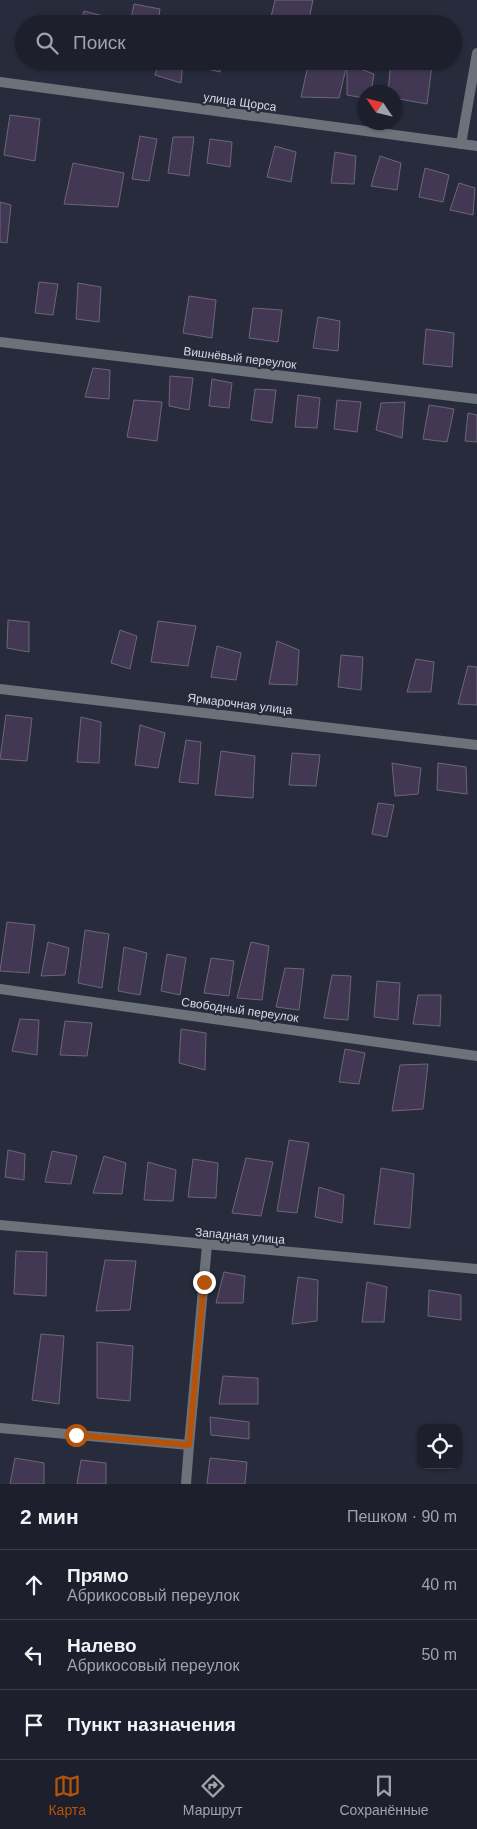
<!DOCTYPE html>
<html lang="ru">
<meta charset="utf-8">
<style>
body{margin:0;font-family:Helvetica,sans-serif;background:#252834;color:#f1f3f6}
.controls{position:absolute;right:15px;bottom:15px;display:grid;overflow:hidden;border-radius:10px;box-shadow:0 1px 4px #0004}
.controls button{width:45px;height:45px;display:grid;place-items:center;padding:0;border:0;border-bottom:1px solid #3b3e48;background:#1d202c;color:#f1f3f6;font:25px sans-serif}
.compass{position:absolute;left:357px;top:85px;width:45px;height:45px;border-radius:50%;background:#1d202c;box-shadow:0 1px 4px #0004;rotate:305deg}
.stop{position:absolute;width:15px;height:15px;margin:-11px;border:4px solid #b45309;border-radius:50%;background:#fff}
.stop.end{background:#b45309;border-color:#fff;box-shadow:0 1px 5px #0008}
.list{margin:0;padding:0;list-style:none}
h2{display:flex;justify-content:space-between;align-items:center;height:65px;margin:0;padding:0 20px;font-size:21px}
h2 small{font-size:16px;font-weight:400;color:#a0a3a9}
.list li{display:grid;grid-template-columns:32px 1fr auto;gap:15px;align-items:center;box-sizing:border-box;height:70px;padding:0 20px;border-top:1px solid #3b3e48}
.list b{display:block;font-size:19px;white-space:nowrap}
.list p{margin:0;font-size:16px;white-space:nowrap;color:#a0a3a9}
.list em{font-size:16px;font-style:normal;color:#a0a3a9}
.icon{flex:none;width:28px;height:28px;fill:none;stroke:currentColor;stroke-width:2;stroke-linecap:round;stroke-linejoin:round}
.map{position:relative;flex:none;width:477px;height:1484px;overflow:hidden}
.search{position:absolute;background:#1d202c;box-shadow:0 1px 4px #0004;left:15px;right:15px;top:15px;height:55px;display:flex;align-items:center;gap:12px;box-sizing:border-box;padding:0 18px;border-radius:28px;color:#a0a3a9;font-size:19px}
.sheet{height:275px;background:#1d202c}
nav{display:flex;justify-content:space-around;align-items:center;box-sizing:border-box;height:70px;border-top:1px solid #3b3e48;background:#1d202c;font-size:14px;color:#a0a3a9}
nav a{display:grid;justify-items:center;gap:2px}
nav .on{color:#b45309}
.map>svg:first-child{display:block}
</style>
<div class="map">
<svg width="477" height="1484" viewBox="0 0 477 1484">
<rect width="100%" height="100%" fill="#272b3b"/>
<path fill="#423854" stroke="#6c6679" d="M275 0H313L308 24 271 17Z
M134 4 160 9 158 24H130Z
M84 11 115 19 114 24H81Z
M170 19 183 24H168Z
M124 61H153V66Z
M159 61H183L181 83 155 75Z
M190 61H221L220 72 190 65Z
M309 61H339L347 64 339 98 301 97Z
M391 61H411L432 65 427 104 394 98V92H388Z
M347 64 374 74 371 92H364V98L347 95Z
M10 115 40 119 35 161 4 155Z
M140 136 157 139 149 181 132 179Z
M173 137H194L189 176 168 173Z
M210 139 232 142 230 167 207 163Z
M275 146 296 152 291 182 267 177Z
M335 152 356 156 354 184 331 183Z
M380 156 401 163 397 190 371 186Z
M73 163 124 173 118 207 64 204Z
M425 168 449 175 443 202 419 197Z
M459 183 475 188 473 215 450 210Z
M0 202 11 205 7 243 0 242Z
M39 282 58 284 53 315 35 313Z
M78 283 101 287 99 322 76 319Z
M189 296 216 300 212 338 183 333Z
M253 308 282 310 278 342 249 338Z
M318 317 340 321 338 351 313 348Z
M426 329 454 333 452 367 423 364Z
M93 368 110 370 109 399 85 397Z
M170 376 193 378 189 410 169 406Z
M212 379 232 383 229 408 209 406Z
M255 389 276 390 272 423 251 420Z
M298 395 320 398 317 428 295 427Z
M134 400 162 402 157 441 127 437Z
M337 400 361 402 357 432 334 429Z
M405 402 402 438 376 430 381 403Z
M429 405 454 409 447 442 423 439Z
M468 413 477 415V442L465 441Z
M8 620 29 622V652L7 648Z
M158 621 196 626 188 666 151 662Z
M120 630 137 636 130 669 111 663Z
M277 641 299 650 297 685 269 684Z
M217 646 241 653 236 680 211 677Z
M341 655 363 657 361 690 338 687Z
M416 659 434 662 431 692H407Z
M468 666 477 667V705L458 704Z
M6 715 32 718 27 761 0 759Z
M81 717 101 722 99 763 77 762Z
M140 725 165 733 158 768 135 765Z
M186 740 201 742 198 784 179 782Z
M221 751 255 756 253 798 215 795Z
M292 753 320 755 316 786 289 785Z
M392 763 421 768 418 794 395 796Z
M438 763 466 767 467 794 437 790Z
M378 803 394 805 387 837 372 834Z
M7 922 35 925 29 973 0 971Z
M85 930 109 934 102 988 78 983Z
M48 942 69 948 65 975 41 976Z
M251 942 269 946 262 1000 237 998Z
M124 947 147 953 140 995 118 991Z
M167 954 186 958 180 995 161 991Z
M211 958 234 961 229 996 204 993Z
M285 968 304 969 299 1010 276 1007Z
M332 975 351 976 348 1020 324 1018Z
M377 981 400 983 398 1020 374 1017Z
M418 995H441L440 1026 413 1024Z
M20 1019 39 1020 37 1055 12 1051Z
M65 1021 92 1023 87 1056 60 1055Z
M181 1029 206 1033 205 1070 179 1063Z
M345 1049 365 1053 359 1084 339 1082Z
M428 1064 423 1109 392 1111 400 1065Z
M289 1140 309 1143 297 1213 277 1211Z
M8 1150 25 1154 24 1180 5 1177Z
M52 1151 77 1156 71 1184 45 1182Z
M104 1156 126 1163 122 1194 93 1193Z
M246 1158 273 1162 261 1216 232 1213Z
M193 1159 218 1163 216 1198 188 1197Z
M148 1162 176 1170 173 1201 144 1200Z
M381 1168 414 1174 410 1228 374 1224Z
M319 1187 344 1195 342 1223 315 1217Z
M16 1251 47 1252 46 1296 14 1294Z
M105 1260 136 1261 130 1310 96 1311Z
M224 1272 245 1276 243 1303H216Z
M298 1277 318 1280 317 1321 292 1324Z
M367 1282 387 1287 384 1322H362Z
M429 1290 461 1295V1320L428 1316Z
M41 1334 64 1336 59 1404 32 1400Z
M97 1342 133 1346 130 1401 97 1398Z
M223 1376 258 1378V1404H219Z
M210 1417 249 1422V1439L211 1435Z
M15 1458 44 1463V1484H10Z
M210 1458 247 1462 245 1484H207Z
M81 1460 106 1463V1484H77Z"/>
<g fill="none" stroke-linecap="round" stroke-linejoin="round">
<path stroke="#6b7279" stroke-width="10" d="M461 144 477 53"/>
<path stroke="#6b7279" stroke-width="10" d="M0 342 477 399
M0 689 477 745
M0 989 477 1056
M0 1225 477 1269
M0 1428 189 1445 207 1245
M186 1484 189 1445"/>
<path stroke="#6b7279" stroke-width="10" d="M0 82 477 146"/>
</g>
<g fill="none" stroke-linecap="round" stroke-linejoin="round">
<path stroke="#b45309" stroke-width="6" d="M76 1435 189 1445 204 1282"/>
</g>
<g text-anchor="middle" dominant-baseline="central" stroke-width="4.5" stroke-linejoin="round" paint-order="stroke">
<g font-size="12" fill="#d7dae5" stroke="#272b3b">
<text transform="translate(240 102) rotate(8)">улица Щорса</text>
<text transform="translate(240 358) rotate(7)">Вишнёвый переулок</text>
<text transform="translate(240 704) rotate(7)">Ярмарочная улица</text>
<text transform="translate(240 1010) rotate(8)">Свободный переулок</text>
<text transform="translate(240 1236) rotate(5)">Западная улица</text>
</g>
</g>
</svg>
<div class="controls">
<button><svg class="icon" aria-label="locate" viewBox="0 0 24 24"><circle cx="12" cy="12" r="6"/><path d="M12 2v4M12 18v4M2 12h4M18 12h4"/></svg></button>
</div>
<svg class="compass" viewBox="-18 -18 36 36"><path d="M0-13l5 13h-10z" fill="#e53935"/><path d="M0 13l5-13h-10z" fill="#a0a3a9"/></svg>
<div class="stop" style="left:76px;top:1435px"></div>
<div class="stop end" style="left:204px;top:1282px"></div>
<div class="search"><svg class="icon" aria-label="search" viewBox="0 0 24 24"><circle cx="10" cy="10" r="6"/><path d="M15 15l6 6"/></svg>Поиск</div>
</div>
<section class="sheet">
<h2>2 мин<small>Пешком · 90 m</small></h2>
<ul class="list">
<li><svg class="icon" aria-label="ahead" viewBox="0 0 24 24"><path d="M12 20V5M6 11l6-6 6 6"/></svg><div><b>Прямо</b><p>Абрикосовый переулок</p></div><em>40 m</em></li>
<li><svg class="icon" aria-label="left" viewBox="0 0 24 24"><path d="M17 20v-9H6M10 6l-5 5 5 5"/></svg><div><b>Налево</b><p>Абрикосовый переулок</p></div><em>50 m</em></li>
<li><svg class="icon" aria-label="arrive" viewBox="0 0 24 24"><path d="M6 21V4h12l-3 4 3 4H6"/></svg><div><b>Пункт назначения</b></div></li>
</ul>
</section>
<nav>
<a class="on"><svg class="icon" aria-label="map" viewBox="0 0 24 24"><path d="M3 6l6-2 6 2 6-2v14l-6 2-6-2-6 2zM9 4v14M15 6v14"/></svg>Карта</a>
<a><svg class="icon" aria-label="directions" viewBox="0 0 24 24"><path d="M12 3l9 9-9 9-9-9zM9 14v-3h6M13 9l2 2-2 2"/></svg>Маршрут</a>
<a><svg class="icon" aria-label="saved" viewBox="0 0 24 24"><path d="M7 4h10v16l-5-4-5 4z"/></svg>Сохранённые</a>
</nav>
